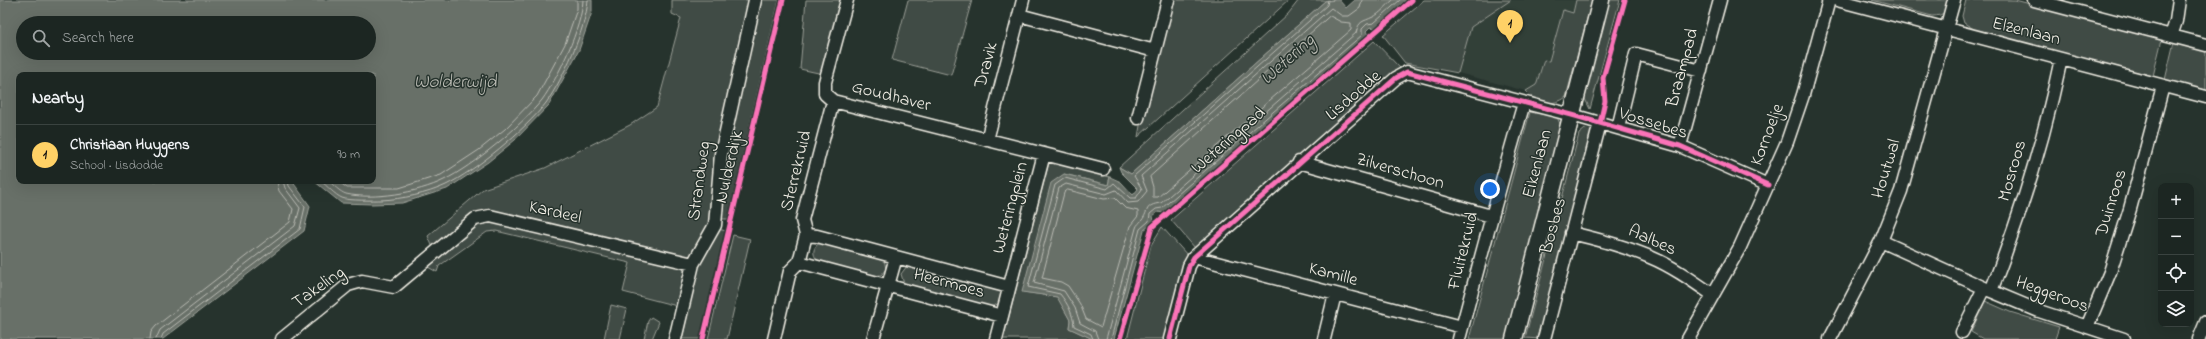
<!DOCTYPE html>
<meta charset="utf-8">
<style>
body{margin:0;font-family:"Indie Flower",sans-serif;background:#252e2a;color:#f1f3f6}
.controls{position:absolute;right:12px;bottom:12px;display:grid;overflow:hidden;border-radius:8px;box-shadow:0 4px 16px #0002}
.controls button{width:36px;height:36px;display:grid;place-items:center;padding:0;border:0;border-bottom:1px solid #3a4340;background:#1c2622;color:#f1f3f6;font:20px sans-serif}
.you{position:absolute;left:1490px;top:189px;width:14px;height:14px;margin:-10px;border:3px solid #fff;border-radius:50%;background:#1a73e8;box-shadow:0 0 0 6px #1a73e833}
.badge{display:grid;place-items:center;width:26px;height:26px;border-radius:50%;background:#ffd166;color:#111;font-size:13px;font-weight:700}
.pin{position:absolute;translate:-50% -33px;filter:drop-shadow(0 1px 2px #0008)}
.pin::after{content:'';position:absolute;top:21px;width:14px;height:12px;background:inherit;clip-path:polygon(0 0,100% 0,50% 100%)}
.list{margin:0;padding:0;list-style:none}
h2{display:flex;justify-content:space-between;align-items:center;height:52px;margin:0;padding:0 16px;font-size:17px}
h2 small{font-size:13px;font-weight:400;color:#a0a5a5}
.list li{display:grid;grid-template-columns:26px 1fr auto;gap:12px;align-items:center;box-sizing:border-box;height:60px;padding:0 16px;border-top:1px solid #3a4340}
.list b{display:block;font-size:15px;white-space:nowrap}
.list p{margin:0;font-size:13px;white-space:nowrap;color:#a0a5a5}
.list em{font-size:13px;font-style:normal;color:#a0a5a5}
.icon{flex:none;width:22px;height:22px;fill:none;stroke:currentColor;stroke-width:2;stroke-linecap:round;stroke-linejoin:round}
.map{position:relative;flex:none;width:2206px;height:339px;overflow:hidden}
.search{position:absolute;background:#1c2622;box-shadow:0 4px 16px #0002;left:16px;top:16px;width:360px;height:44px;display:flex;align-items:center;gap:10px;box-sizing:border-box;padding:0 14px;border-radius:22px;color:#a0a5a5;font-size:15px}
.panel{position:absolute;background:#1c2622;box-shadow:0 4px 16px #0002;left:16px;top:72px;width:360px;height:112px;border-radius:8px}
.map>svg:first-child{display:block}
</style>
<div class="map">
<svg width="2206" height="339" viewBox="0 0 2206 339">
<rect width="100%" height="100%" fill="#26332d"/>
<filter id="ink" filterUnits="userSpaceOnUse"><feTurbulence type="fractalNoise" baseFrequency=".025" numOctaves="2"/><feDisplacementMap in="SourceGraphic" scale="8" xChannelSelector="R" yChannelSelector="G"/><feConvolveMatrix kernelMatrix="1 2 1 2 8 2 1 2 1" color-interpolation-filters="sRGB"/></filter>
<g filter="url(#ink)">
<path fill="#333f39" d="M1511 0H1576L1573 13 1563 10 1549 61 1543 60 1536 85 1526 91 1458 73 1471 27Z"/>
<path fill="#414b45" stroke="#9a9e96" d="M672 0H754L712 224 692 260 489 213 434 250 428 236 483 189 545 168 630 125 657 107 681 18 672 14Z
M761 0H779L728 219H721L726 148Z
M806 0H842L823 74 800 69Z
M908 0H972L951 75 892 60Z
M1173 0H1289L1138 137 1141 120Z
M1299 0H1334L1325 1 1131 174 1119 167 1288 14Z
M1424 0H1511L1471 27 1458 73 1405 63 1383 35Z
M1576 0H1592L1566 97C1554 107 1536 103 1526 91L1536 85 1544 60 1549 61 1563 10 1573 13Z
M1608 0H1620L1590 109 1584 97Z
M1872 0H1950C1946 11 1945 16 1932 16Z
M1966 0H2015L2162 39 2153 76 1977 31 1964 23 1962 16Z
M1374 41 1400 68 1195 248 1171 220Z
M2174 42 2206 50V90L2165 80Z
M1530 112 1557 117 1561 126 1506 339H1469Z
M1585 129 1592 130 1540 339 1525 338 1579 134Z
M1049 162 1110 177 1108 185 1064 174 1023 292 1058 297 1070 320 1069 328 1093 339H1003Z
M491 220 683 268 685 274 677 306 623 292 630 263 496 231 487 232 439 266 437 272 426 266 465 228Z
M1162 227 1188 256 1165 339H1127L1151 245Z
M718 229 726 231 700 339H682L701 257Z
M733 235 750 239 727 339H708Z
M822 242 884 259 886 269 881 275 874 276 820 262C811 256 812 246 822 242Z
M907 266 1001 291 1002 295 1000 303 991 307 904 284 901 274Z
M1985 301 2010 312 2059 327 2055 339H1983L1971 332Z
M611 305 627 309 620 339H604Z
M651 317 659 322 652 339H644L648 321Z"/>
<path fill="#676f68" stroke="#9fa39b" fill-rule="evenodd" d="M0 0H592V12L579 50 549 105 515 140 488 162 447 189 402 203 372 204 341 203 314 181H373V75H19V181H292L310 206 304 231 163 339H0ZM23 23H369V53H23Z
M1339 0 1346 8 1355 0H1406L1375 28 1370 27 1366 31 1368 35 1163 213 1158 212 1153 216 1154 222 1144 230 1114 339H1093L1069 328 1070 320 1057 297 1022 292 1051 183 1064 174 1108 185 1110 177 1121 182 1133 195 1138 189 1121 172 1119 167 1131 174 1325 1Z"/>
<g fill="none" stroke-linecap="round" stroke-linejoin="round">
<path stroke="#bcbdb5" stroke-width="1" d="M1330 16 1341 22 1351 23V30L1158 197H1153V187L1150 177Z
M321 181C327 186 335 195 342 198 349 201 373 200 381 200 402 199 427 194 446 185 475 171 526 129 546 103 563 79 586 29 588 0
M329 181C333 185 340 192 346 194 373 200 418 193 444 180 473 166 521 126 542 100 558 78 582 27 583 0
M338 181 347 188H399L441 175 479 150 505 129 537 96 565 44 577 9V0
M1068 190 1104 199 1115 198 1125 208 1138 211V216L1130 226 1101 327 1086 319 1080 304 1068 286 1061 282 1042 278 1064 193Z
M150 339 151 332 156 326 290 222 293 209 279 191 277 181
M156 339 160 330 295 226 300 208 285 188 283 181
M161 339 163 334 300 229 305 207 289 186 288 181
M1093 339 1091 334 1074 326C1073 314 1068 304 1060 294L1028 287 1055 185 1065 178 1107 189 1114 183 1130 198H1136L1142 189 1134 176 1327 5 1328 0
M1098 339 1095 331 1080 323 1075 308 1064 291 1034 283 1059 188 1066 184 1106 194 1116 190 1128 203 1138 202 1147 191 1141 176 1331 8 1342 16H1349L1360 8 1362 0
M1106 339 1136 228C1137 224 1140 223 1142 220 1149 211 1144 205 1161 203L1356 33C1359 20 1363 22 1373 17 1380 14 1387 5 1393 0
M1111 339 1140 229 1149 221 1150 214 1156 209 1162 208 1362 35V29L1367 24 1374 23 1400 0"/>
<g stroke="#f4f1e8" stroke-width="15">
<path id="street" d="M847 0 825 82V94L833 101 1044 154
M1837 0 2206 97
M2034 0 2206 45
M1019 15 1155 51 1168 0
M2171 36 2176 21 2179 0
M1138 118 1155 51
M1618 128 1636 54 1701 71
M987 140 1023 0
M1680 146 1720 0
M1299 162 1491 216
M1571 233C1597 239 1624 246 1650 257 1672 266 1693 281 1713 295
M806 235 817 236 1009 287
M1881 241 1991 291 2039 311 2124 339
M1194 257 1462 327
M799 262 1002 316
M1991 291C2021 215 2044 139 2061 59
M2087 327 2110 272 2130 209 2163 86
M1962 332 1984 288
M282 339 348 285 362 281 394 287 475 219 490 216 693 264
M675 339 693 264 715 225 721 154 755 0
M774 339 790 271 799 262 806 235 802 220 833 101
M873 339 896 257
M996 339 1044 154 1103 169
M1170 339 1189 266 1194 257 1396 78 1407 72 1572 115 1680 146 1768 185
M1324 339 1335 294
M1459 339C1480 260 1501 181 1524 103
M1544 339 1600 123
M1688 339 1740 247 1787 142 1803 95 1829 0
M1830 339 1881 241 1901 191 1954 0
M2199 339 2206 322"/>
</g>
<g stroke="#f4f1e8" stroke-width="19">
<path id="secondary" d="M1514 339 1601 0"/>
</g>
<use href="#street" stroke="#26332d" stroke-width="12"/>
<use href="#secondary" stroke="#26332d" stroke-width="16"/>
<g stroke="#26332d" stroke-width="8">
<path id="cycleway" d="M1600 123 1605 101 1603 78 1625 0
M703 339 783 0
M1120 339 1152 227 1412 0
M1170 339 1189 266 1194 257 1396 78 1407 72 1572 115 1680 146 1768 185"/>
</g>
<use href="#cycleway" stroke="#fb73b8" stroke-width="5"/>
</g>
</g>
<g text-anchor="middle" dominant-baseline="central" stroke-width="3" stroke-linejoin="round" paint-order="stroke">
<g font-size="18" fill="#f4f1e8" stroke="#26332d">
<text transform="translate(2026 32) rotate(14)">Elzenlaan</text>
<text transform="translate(987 65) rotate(-75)">Dravik</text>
<text transform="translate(1683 68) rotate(-75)">Braampad</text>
<text transform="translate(1354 96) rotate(-41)">Lisdodde</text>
<text transform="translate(891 97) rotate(14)">Goudhaver</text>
<text transform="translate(1653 124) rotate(17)">Vossebes</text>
<text transform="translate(1768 135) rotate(-69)">Kornoelje</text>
<text transform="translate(1229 141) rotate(-41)">Weteringpad</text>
<text transform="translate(1538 164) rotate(-75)">Eikenlaan</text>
<text transform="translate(730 167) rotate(-77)">Nulderdijk</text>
<text transform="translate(1887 169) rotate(-73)">Houtwal</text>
<text transform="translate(797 171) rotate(-76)">Sterrekruid</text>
<text transform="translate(2013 171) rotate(-74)">Mosroos</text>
<text transform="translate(1400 172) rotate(16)">Zilverschoon</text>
<text transform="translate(700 181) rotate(-82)">Strandweg</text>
<text transform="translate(2112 203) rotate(-73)">Duinroos</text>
<text transform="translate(1011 208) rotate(-75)">Weteringplein</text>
<text transform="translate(555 213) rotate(13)">Kardeel</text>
<text transform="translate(1554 226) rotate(-75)">Bosbes</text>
<text transform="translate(1652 241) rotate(24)">Aalbes</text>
<text transform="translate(1464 251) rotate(-76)">Fluitekruid</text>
<text transform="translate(1333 275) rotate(15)">Kamille</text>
<text transform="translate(949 284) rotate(15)">Heermoes</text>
<text transform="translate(319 288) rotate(-35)">Takeling</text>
<text transform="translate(2052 295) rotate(20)">Heggeroos</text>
</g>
<g font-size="19" font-style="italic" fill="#bcbdb5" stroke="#26332d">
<text transform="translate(1288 60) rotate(-42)">Wetering</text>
<text x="455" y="82">Wolderwijd</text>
</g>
</g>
</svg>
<div class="controls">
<button>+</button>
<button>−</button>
<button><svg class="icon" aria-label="locate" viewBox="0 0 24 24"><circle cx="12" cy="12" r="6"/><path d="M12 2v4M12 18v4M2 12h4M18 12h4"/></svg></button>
<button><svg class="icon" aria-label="layers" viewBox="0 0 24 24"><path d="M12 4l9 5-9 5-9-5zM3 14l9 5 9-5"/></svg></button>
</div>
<div class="you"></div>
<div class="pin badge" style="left:1510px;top:43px">1</div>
<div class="search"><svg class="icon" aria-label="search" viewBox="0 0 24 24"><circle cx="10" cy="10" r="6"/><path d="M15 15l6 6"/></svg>Search here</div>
<section class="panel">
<h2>Nearby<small></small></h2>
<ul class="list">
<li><span class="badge">1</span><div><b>Christiaan Huygens</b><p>School · Lisdodde</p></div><em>90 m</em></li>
</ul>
</section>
</div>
